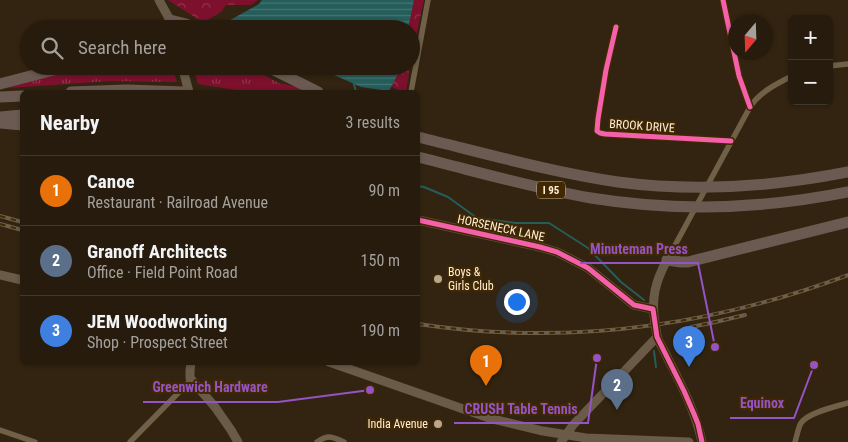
<!DOCTYPE html>
<meta charset="utf-8">
<style>
body{margin:0;font-family:"Roboto Condensed",sans-serif;background:#2e2415;color:#f1f3f6}
.controls{position:absolute;right:15px;top:15px;display:grid;overflow:hidden;border-radius:8px;box-shadow:0 1px 4px #0004}
.controls button{width:45px;height:45px;display:grid;place-items:center;padding:0;border:0;border-bottom:1px solid #42392d;background:#261b0c;color:#f1f3f6;font:25px sans-serif}
.compass{position:absolute;left:728px;top:15px;width:45px;height:45px;border-radius:50%;background:#261b0c;box-shadow:0 1px 4px #0004;rotate:199deg}
.you{position:absolute;left:516px;top:301px;width:18px;height:18px;margin:-12px;border:4px solid #fff;border-radius:50%;background:#1a73e8;box-shadow:0 0 0 8px #1a73e833}
.badge{display:grid;place-items:center;width:32px;height:32px;border-radius:50%;background:#b7a793;color:#fff;font-size:16px;font-weight:700}
.pin{position:absolute;translate:-50% -41px;filter:drop-shadow(0 1px 2px #0008)}
.pin::after{content:'';position:absolute;top:26px;width:18px;height:15px;background:inherit;clip-path:polygon(0 0,100% 0,50% 100%)}
.list{margin:0;padding:0;list-style:none}
h2{display:flex;justify-content:space-between;align-items:center;height:65px;margin:0;padding:0 20px;font-size:21px}
h2 small{font-size:16px;font-weight:400;color:#a4a19d}
.list li{display:grid;grid-template-columns:32px 1fr auto;gap:15px;align-items:center;box-sizing:border-box;height:70px;padding:0 20px;border-top:1px solid #42392d}
.list b{display:block;font-size:19px;white-space:nowrap}
.list p{margin:0;font-size:16px;white-space:nowrap;color:#a4a19d}
.list em{font-size:16px;font-style:normal;color:#a4a19d}
.icon{flex:none;width:28px;height:28px;fill:none;stroke:currentColor;stroke-width:2;stroke-linecap:round;stroke-linejoin:round}
.map{position:relative;flex:none;width:848px;height:442px;overflow:hidden}
.search{position:absolute;background:#261b0c;box-shadow:0 1px 4px #0004;left:20px;top:20px;width:400px;height:55px;display:flex;align-items:center;gap:12px;box-sizing:border-box;padding:0 18px;border-radius:28px;color:#a4a19d;font-size:19px}
.panel{position:absolute;background:#261b0c;box-shadow:0 1px 4px #0004;left:20px;top:90px;width:400px;height:275px;border-radius:8px}
.map>svg:first-child{display:block}
</style>
<div class="map">
<svg width="848" height="442" viewBox="0 0 848 442">
<defs>
<pattern id="grass-tufts" width="24" height="20" patternUnits="userSpaceOnUse" patternTransform="scale(1.25)"><rect width="24" height="20" fill="#7d112d"/><path d="M3 7l-1-3M5 7V3M7 7l1-3M15 17l-1-3M17 17v-4M19 17l1-3" fill="none" stroke="#90344b"/></pattern>
<pattern id="park-crowns" width="20" height="18" patternUnits="userSpaceOnUse" patternTransform="scale(1.25)"><rect width="20" height="18" fill="#7d112d"/><path d="M2 6a3 3 0 1 1 6 0M12 15a3 3 0 1 1 6 0" fill="none" stroke="#90344b"/></pattern>
<pattern id="water-rules" width="6" height="5" patternUnits="userSpaceOnUse" patternTransform="scale(1.25)"><rect width="6" height="5" fill="#255d5b"/><path d="M0 2.5h6" fill="none" stroke="#467572"/></pattern>
</defs>
<rect width="100%" height="100%" fill="#322410"/>
<path fill="url(#grass-tufts)" d="M87 66H172L177 82 110 81 9 88V86Z
M193 66H246L279 83 298 87 309 92H249L198 84Z"/>
<path fill="url(#park-crowns)" d="M168 0H258L251 5H226L221 12 204 22 196 18Z
M402 0H424L411 59V29H400Z
M382 66H410L406 92H401L388 84Z"/>
<path fill="url(#water-rules)" d="M262 0H414L408 29H233L223 24 259 4Z
M314 66H401L400 70 389 91 361 87Z"/>
<g fill="none" stroke-linecap="round" stroke-linejoin="round">
<path stroke="#255d5b" stroke-width="2" d="M354 84 356 92
M418 186 424 187 448 197 477 218 515 223H549L588 248 621 282 644 300
M654 351 656 367"/>
<path stroke="#6f6047" stroke-width="5.5" d="M723 0 739 76 750 107
M616 27 606 70 598 119 597 131 600 133 605 134 731 141
M829 66 848 64
M411 92 428 0
M667 260 750 107C760 92 776 84 792 76
M0 430 35 442
M130 442 189 382 192 380
M317 442C329 434 332 437 344 442
M795 442C797 436 798 428 801 423 807 413 837 406 848 403"/>
<path stroke="#6a5a48" stroke-width="9" d="M159 0 170 20 172 29
M182 66 189 92
M418 220 540 247 557 252 588 268 634 305 653 309
M667 260C655 282 651 299 655 323 656 328 656 334 658 339 661 346 665 352 668 359 682 386 696 413 702 442
M0 275 22 280
M191 362 190 371V378L215 407 231 430 238 442
M329 362 489 418 543 431 586 438 689 442
M561 442 573 425 657 337"/>
<path stroke="#6b5a51" stroke-width="11" d="M170 20 186 24 194 29
M266 66 318 92
M0 84 69 66
M71 92 127 90 184 92
M0 97 22 96
M0 117 22 115
M0 123 22 125
M418 137C484 153 550 172 618 182 694 192 772 187 848 172
M418 157C475 171 533 188 591 198 677 212 763 209 848 192
M667 260 681 262H688L848 222"/>
<g stroke="#6b5e4b" stroke-width="4">
<path id="rail" d="M0 216 22 222
M0 224 22 230
M418 324C564 346 709 327 848 275
M691 327 711 323 745 315"/>
</g>
<use href="#rail" stroke="#412801" stroke-width="2" stroke-dasharray="5.5" stroke-linecap="butt"/>
<g stroke="#412801" stroke-width="8">
<path id="cycleway" d="M723 0 739 76 750 107
M616 27 606 70 598 119 597 131 600 133 605 134 731 141
M418 220 540 247 557 252 588 268 634 305 653 309 657 337 684 391 694 414 698 424 702 442"/>
</g>
<use href="#cycleway" stroke="#f560ab" stroke-width="5"/>
</g>
<g fill="#b7a793" stroke="#412801" stroke-width="2">
<circle cx="438" cy="279" r="5"/>
<circle cx="438" cy="424" r="5"/>
</g>
<g text-anchor="middle" dominant-baseline="central" stroke-width="4" stroke-linejoin="round" paint-order="stroke">
<rect fill="#412801" stroke="#c5b399" stroke-width="1" x="537" y="181.5" width="28" height="17" rx="4"/>
<g font-size="11" font-weight="bold" fill="#feeeda">
<text x="551" y="190">I 95</text>
</g>
<g font-size="12" fill="#feeeda" stroke="#412801">
<text transform="translate(642 126) rotate(4)">BROOK DRIVE</text>
<text transform="translate(501 228) rotate(12)">HORSENECK LANE</text>
</g>
<g font-size="12" fill="#feeeda" stroke="#412801" text-anchor="start">
<text x="448" y="272">Boys &amp;<tspan x="448" dy="14">Girls Club</tspan></text>
<text x="428" y="424" text-anchor="end">India Avenue</text>
</g>
</g>
<path fill="none" stroke="#9553c4" stroke-width="2" d="M715 347L698 263H580M370 390L278 402H143M814 365L794 418H730M597 358L588 423H454"/>
<g fill="#9553c4" stroke="#412801" stroke-width="2">
<circle cx="715" cy="347" r="5"/>
<circle cx="370" cy="390" r="5"/>
<circle cx="814" cy="365" r="5"/>
<circle cx="597" cy="358" r="5"/>
</g>
<g font-size="14" text-anchor="middle" font-weight="bold" fill="#9553c4" stroke="#412801" stroke-width="4" stroke-linejoin="round" paint-order="stroke">
<text x="639" y="254">Minuteman Press</text>
<text x="210" y="392">Greenwich Hardware</text>
<text x="762" y="408">Equinox</text>
<text x="521" y="414">CRUSH Table Tennis</text>
</g>
</svg>
<div class="controls">
<button>+</button>
<button>−</button>
</div>
<svg class="compass" viewBox="-18 -18 36 36"><path d="M0-13l5 13h-10z" fill="#e53935"/><path d="M0 13l5-13h-10z" fill="#a4a19d"/></svg>
<div class="you"></div>
<div class="pin badge" style="left:486px;top:386px;background:#e8710a">1</div>
<div class="pin badge" style="left:617px;top:410px;background:#5c6f8a">2</div>
<div class="pin badge" style="left:689px;top:367px;background:#3f7fe0">3</div>
<div class="search"><svg class="icon" aria-label="search" viewBox="0 0 24 24"><circle cx="10" cy="10" r="6"/><path d="M15 15l6 6"/></svg>Search here</div>
<section class="panel">
<h2>Nearby<small>3 results</small></h2>
<ul class="list">
<li><span class="badge" style="background:#e8710a">1</span><div><b>Canoe</b><p>Restaurant · Railroad Avenue</p></div><em>90 m</em></li>
<li><span class="badge" style="background:#5c6f8a">2</span><div><b>Granoff Architects</b><p>Office · Field Point Road</p></div><em>150 m</em></li>
<li><span class="badge" style="background:#3f7fe0">3</span><div><b>JEM Woodworking</b><p>Shop · Prospect Street</p></div><em>190 m</em></li>
</ul>
</section>
</div>
